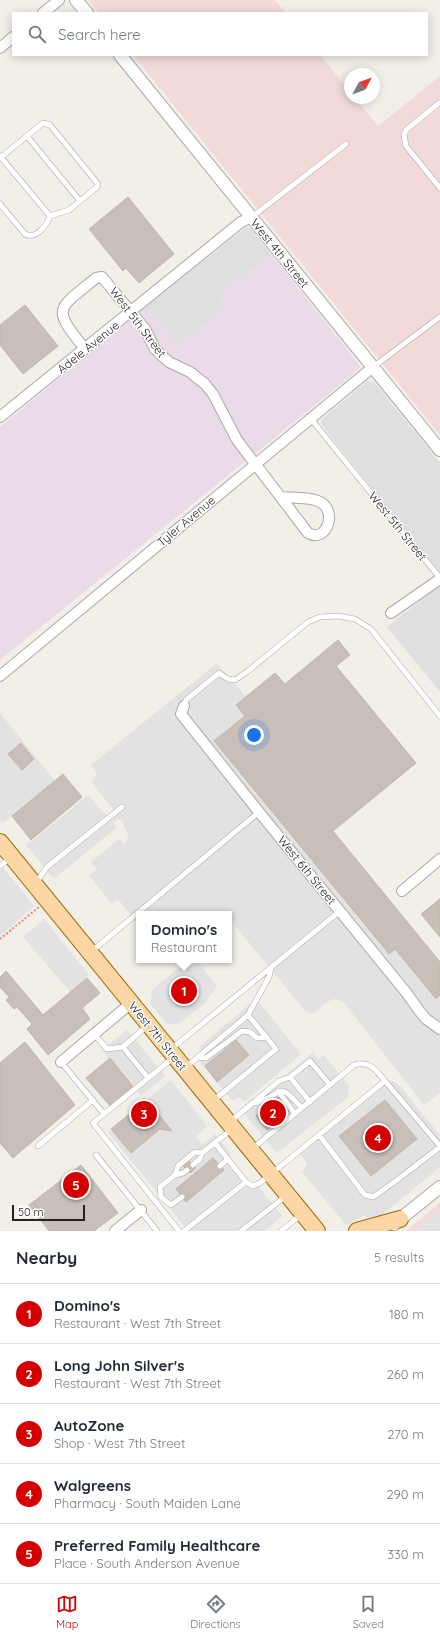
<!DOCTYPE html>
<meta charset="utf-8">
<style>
body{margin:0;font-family:Quicksand,sans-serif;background:#f2f2f3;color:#1f2937}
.compass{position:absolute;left:344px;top:68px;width:36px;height:36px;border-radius:50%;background:#fff;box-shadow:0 2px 10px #0003;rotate:49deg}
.scale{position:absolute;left:12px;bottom:10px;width:73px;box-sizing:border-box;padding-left:4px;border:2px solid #222;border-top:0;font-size:11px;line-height:14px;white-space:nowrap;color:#222;-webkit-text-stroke:3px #fff;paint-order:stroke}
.you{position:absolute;left:254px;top:735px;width:14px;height:14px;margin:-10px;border:3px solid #fff;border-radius:50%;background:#1a73e8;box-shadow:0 0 0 6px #1a73e833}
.badge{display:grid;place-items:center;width:26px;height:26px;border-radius:50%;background:#d40000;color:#fff;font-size:13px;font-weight:700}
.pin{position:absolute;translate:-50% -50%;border:2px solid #fff;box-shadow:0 1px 4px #0006}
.popup{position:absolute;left:136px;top:911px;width:96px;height:52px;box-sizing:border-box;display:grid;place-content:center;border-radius:0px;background:#fff;filter:drop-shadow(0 1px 3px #0005);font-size:13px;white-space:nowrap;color:#747a83}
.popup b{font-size:15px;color:#1f2937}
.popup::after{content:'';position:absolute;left:50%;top:100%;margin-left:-8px;border:8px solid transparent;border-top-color:#fff}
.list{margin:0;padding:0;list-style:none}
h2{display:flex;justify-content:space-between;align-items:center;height:52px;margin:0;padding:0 16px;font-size:17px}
h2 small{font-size:13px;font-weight:400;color:#747a83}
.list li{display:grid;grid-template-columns:26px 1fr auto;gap:12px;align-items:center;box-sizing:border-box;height:60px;padding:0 16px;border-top:1px solid #e0e1e3}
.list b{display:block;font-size:15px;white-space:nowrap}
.list p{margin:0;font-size:13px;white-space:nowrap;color:#747a83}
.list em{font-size:13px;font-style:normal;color:#747a83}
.icon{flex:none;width:22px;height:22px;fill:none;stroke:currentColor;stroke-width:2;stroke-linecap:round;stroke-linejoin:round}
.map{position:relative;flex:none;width:440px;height:1231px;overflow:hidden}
.search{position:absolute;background:#fff;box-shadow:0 2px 10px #0003;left:12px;right:12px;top:12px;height:44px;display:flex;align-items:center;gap:10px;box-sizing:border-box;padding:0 14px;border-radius:0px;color:#747a83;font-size:15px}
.sheet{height:352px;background:#fff}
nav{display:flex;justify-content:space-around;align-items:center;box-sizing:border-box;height:56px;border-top:1px solid #e0e1e3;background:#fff;font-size:11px;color:#747a83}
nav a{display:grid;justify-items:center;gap:2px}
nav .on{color:#d40000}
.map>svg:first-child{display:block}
</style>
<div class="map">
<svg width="440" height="1231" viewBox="0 0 440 1231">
<rect width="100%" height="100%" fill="#f2efe9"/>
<path fill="#e0dfdf" d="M246 227 251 229 271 254 219 296 227 306 178 347 145 307Z
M367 381 375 383 440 463V574L324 428 322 424 321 420 323 418Z
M440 585V692L387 627Z"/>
<path fill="#f2dad9" d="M88 0H275L286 13H99Z
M133 55H320L350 92V98H355L378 126 440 76V435Z
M440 1203V1231H406Z"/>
<path fill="#ebdbe8" d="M271 254 358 363 360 367 357 371 0 660V427L145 307 178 347 227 306 219 296Z"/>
<path fill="#e2e2e2" d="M217 663 246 697 245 716 214 742 388 954 395 949 435 999 440 995V1093L424 1105 345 1004 339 1000 334 999 327 1002 316 1012 310 1014 305 1011 231 921 229 923V914H139V925L118 899 112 904 89 876 97 869 91 862 119 839 125 844 127 840 128 835 122 820 118 819 114 822 116 828 54 879 25 844 31 842 88 795 104 813 106 815 111 813 113 809 94 786 92 781 97 774 91 765Z
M0 713 55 781 2 824 0 821Z
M0 864 34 906 0 936Z
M44 919 89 975 70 992 23 937Z
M183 964H199L217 986 205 1003 179 1024H167L150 1004 152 990Z
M256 999 301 1054 244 1102 240 1097 232 1101 197 1058 202 1053 198 1048Z
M127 1030 165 1076 141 1096 102 1050Z
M313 1052 318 1059 324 1055 349 1086 348 1097 277 1153 242 1111Z
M171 1080 207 1126 196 1137 202 1144 215 1134 230 1153V1159L251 1183 257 1185 282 1216 265 1231H188L108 1132Z
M393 1081 400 1086 440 1135V1167L372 1223 365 1215 346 1225 302 1172 307 1163 297 1150 385 1082Z
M440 1210V1231H414Z"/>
<path fill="#c7bfb8" stroke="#c4b6ab" d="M128 197 174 254 139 283 126 268 123 271 89 229Z
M25 305 58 346 23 374 0 345V325Z
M338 640 350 655 336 666 416 763 333 831 440 962V995L436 999 395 949 389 954 214 741 245 716 236 705 275 673 285 684Z
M21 743 34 759 22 770 8 754Z
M63 774 82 797 31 840 12 816Z
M440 899V937L421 914Z
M6 971 43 1015 87 978 100 993 82 1008 90 1019 48 1055 27 1029 32 1024 17 1007 14 1009 6 1000 9 997 0 987V977Z
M191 978 198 986 177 1004 169 995Z
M236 1040 249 1055 217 1082 205 1066Z
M25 1042 75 1105 13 1158 0 1143V1063Z
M110 1058 134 1088 111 1107 86 1078Z
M278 1097 290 1110 267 1130 256 1116Z
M147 1100 172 1131 160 1129 131 1153 111 1129Z
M385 1100 417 1139 371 1176 339 1136Z
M213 1158 224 1170 186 1202 176 1189Z
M188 1160 196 1168 190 1173 182 1165Z
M81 1165 118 1213 94 1231H49L29 1205Z"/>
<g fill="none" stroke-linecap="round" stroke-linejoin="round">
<g stroke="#a9a9a9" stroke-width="6">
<path id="service" d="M439 103 406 130 404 135 406 146 440 188
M27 136 80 201
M0 156 50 216
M0 158 43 123 50 125 98 184 97 187 69 210 50 216
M0 204 25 234C36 240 46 226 50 216
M252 217 346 144
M373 367 440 317
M311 419 440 578
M184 706 186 700 219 673 228 679 235 680 248 671 308 622 320 617 338 616 355 619 371 629 440 716
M0 866 10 858
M36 883 47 867 122 807
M92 951 259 812
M148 1025 123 1047 148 1078
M94 1034 107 1049 123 1047
M170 1050 340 911
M198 1057 206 1058 242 1031 250 1032 257 1038 267 1037
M173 1058 93 1123 179 1231
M61 1062 104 1114
M186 1067 248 1015 269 977 271 968
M290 1077 310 1102
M278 1091 295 1114
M214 1100 276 1049 248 1015
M256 1103C285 1094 276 1079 302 1108
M231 1121 279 1081 290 1077 310 1061 330 1085
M319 1135 365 1195 373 1197 393 1183 440 1147
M38 1146 93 1100
M253 1148 354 1065C369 1060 376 1070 385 1081
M96 1155 157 1231
M193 1165 200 1159 202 1153
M220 1166 228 1159
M175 1175 178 1166 195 1152 202 1153 232 1129
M246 1182 253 1186 260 1183 385 1081 440 1146
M182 1197 171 1205 161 1197 160 1187 175 1175 183 1173 187 1170
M184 1231 246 1182 215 1143
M241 1231 286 1196
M281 1231 302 1214"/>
</g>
<g stroke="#a9a9a9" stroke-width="12">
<path id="minor" d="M43 13 59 0
M0 48 13 37
M85 349C51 307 57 310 96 278L102 277 145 329 155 349 161 355 169 362 190 372 205 384 213 394 237 440 308 533C327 544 339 509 318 501 308 497 292 498 281 497
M0 417 241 222 252 217
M391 613 440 579
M0 676 373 367
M184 706 181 714 259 812 405 991 421 1013 426 1019 440 1029
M402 891 440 859
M61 1062 131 1003
M115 1231 141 1210"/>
</g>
<g stroke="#a9a9a9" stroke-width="14">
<path id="tertiary" d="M76 0 87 13
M120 55 440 450
M394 1224 440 1187"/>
</g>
<g stroke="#a06b00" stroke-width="18">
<path id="primary" d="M0 842 317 1231
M357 1231 400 1219"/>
</g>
<path stroke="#fa8072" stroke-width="2" stroke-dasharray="2 2" stroke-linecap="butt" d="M0 939 39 907"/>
<use href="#service" stroke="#fff" stroke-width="5"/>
<use href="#minor" stroke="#fff" stroke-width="10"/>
<use href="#tertiary" stroke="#fff" stroke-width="12"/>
<use href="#primary" stroke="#fcd6a4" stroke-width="16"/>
</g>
<g text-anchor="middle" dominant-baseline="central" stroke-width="3" stroke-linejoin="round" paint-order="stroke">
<g font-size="12" fill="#222" stroke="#fff">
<text transform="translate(280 253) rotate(51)">West 4th Street</text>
<text transform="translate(138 322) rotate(53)">West 5th Street</text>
<text transform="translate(88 347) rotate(-39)">Adele Avenue</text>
<text transform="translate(186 521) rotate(-40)">Tyler Avenue</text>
<text transform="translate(398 526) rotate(51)">West 5th Street</text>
<text transform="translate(307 870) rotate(51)">West 6th Street</text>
<text transform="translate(158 1036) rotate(51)">West 7th Street</text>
</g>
</g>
</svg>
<svg class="compass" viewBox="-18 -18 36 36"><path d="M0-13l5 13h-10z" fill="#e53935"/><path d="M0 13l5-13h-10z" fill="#747a83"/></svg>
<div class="scale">50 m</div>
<div class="you"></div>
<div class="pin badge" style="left:184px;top:991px">1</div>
<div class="popup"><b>Domino's</b>Restaurant</div>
<div class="pin badge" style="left:273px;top:1113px">2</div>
<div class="pin badge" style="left:144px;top:1114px">3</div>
<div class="pin badge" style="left:378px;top:1138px">4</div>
<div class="pin badge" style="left:76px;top:1185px">5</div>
<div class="search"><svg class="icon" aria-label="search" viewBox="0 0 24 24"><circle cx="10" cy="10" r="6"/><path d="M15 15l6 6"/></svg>Search here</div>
</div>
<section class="sheet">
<h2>Nearby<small>5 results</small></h2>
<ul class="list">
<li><span class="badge">1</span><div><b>Domino's</b><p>Restaurant · West 7th Street</p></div><em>180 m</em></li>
<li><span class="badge">2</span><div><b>Long John Silver's</b><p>Restaurant · West 7th Street</p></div><em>260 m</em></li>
<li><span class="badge">3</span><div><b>AutoZone</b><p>Shop · West 7th Street</p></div><em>270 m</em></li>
<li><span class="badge">4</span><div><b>Walgreens</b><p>Pharmacy · South Maiden Lane</p></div><em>290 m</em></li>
<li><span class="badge">5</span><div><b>Preferred Family Healthcare</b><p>Place · South Anderson Avenue</p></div><em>330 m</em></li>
</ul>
</section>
<nav>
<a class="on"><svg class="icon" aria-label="map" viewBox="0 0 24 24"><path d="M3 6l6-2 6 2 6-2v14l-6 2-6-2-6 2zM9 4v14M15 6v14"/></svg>Map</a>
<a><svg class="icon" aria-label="directions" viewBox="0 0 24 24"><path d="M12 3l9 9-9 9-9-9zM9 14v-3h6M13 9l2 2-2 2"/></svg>Directions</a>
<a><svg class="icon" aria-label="saved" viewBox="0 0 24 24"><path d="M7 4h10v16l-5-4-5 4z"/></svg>Saved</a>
</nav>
